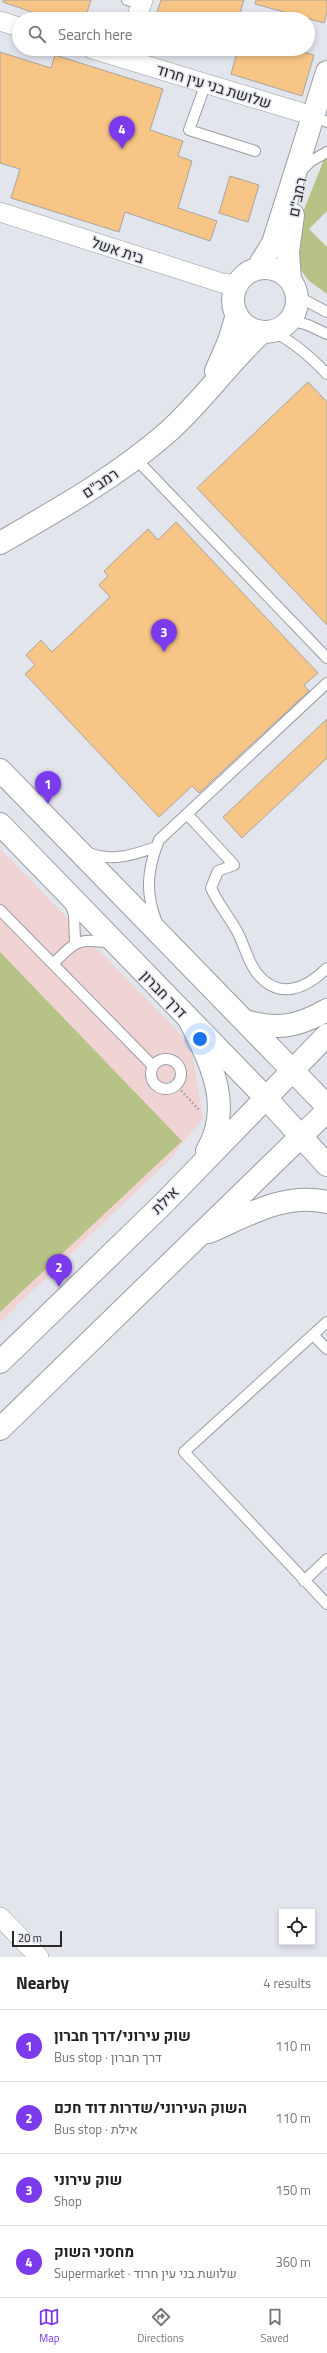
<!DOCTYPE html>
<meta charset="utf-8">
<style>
body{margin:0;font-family:"Titillium Web",Heebo,sans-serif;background:#f2f2f2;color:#222}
.controls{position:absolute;right:12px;bottom:12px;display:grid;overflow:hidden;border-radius:0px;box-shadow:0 2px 6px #0003}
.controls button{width:36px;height:36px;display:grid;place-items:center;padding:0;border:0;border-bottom:1px solid #e0e0e0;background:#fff;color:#222;font:20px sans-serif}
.scale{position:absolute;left:12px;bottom:10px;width:50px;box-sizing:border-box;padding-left:4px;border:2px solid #28292b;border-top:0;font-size:11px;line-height:14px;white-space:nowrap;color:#28292b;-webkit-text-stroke:3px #e2e5ec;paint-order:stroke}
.you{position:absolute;left:200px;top:1039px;width:14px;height:14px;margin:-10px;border:3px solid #fff;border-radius:50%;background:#1a73e8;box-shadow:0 0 0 6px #1a73e833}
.badge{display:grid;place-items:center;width:26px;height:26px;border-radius:50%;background:#7c3aed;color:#fff;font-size:13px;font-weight:700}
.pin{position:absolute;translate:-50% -33px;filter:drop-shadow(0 1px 2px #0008)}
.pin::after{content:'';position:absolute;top:21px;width:14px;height:12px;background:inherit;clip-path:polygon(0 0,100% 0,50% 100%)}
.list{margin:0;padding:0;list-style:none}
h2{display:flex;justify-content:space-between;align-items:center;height:52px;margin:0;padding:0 16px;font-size:17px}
h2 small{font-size:13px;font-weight:400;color:#767676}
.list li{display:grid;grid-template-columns:26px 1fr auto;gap:12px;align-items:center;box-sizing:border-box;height:72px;padding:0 16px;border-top:1px solid #e0e0e0}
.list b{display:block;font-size:15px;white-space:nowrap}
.list p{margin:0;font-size:13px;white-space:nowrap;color:#767676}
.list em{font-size:13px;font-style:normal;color:#767676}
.icon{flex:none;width:22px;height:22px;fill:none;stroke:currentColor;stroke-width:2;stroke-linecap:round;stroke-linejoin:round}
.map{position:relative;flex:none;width:327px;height:1957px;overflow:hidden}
.search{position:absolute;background:#fff;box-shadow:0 2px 6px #0003;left:12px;right:12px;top:12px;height:44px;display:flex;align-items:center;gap:10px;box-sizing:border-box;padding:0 14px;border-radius:22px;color:#767676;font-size:15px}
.sheet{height:340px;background:#fff}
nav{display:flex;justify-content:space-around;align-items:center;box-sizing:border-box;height:56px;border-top:1px solid #e0e0e0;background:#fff;font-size:11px;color:#767676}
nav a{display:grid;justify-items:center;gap:2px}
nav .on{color:#7c3aed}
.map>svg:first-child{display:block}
</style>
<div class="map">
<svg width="327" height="1957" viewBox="0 0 327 1957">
<rect width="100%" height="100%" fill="#e2e5ec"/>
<path fill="#efd4d3" d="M0 849 191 1045 203 1118 170 1159 0 1322Z"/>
<path fill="#b6c286" d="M325 157H327V211L309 229 327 247V294L308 280 298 266 297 227Z
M0 952 182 1141 0 1312Z"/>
<path fill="#f7c585" stroke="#a9a49e" d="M3 0H91L85 19H52L3 2Z
M161 0H244L238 19H155Z
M256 0H327V12L324 23 255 4Z
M238 49H292L314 55 302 96 231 74Z
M0 52 51 68 55 55 163 89 150 130 183 141 178 156 192 161 178 208 217 221 210 241 125 212 119 232 11 198 20 169 0 163Z
M230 176 259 185 248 222 219 213Z
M308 382 327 402V625L197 488Z
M176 522 318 673 304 685 309 691 199 793 192 786 159 817 25 674 35 665 26 655 41 640 52 652 110 597 99 585 108 576 104 571 148 529 158 540Z
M327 719V758L242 838 223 817Z"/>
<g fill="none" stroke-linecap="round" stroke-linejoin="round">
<g stroke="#999ca3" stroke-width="12">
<path id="lane" d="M127 0 142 4
M206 83 189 130 255 151
M313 116 327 122
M303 169 311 161 327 152
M297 296 327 312
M290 320 308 325 327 334
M272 331C294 342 310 356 327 374
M136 459 327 658
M187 814 234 865 218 871 211 888C218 904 230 918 238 933 244 945 248 961 256 972 278 1001 306 989 327 968
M89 853C113 862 133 855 156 847
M70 903 74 914 75 942
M0 910 153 1066
M157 923C145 893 147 870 159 840L327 683
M53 964C77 940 77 938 112 943
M151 1074a15 15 0 1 1 30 0a15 15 0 1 1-30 0Z
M327 1322 184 1452 327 1604
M313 1335 327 1349
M304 1581 327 1559"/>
</g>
<g stroke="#999ca3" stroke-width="20">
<path id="street" d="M136 19 143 0
M0 21 19 27
M92 49 313 116
M0 212 222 283 237 285
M0 1917 39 1957"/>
</g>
<g stroke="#999ca3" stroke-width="24">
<path id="secondary" d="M233 300a32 32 0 1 1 64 0a32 32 0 1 1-64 0Z
M257 269 273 243 327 72
M290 280 288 252 293 215
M216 371 229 341 237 315
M0 543C59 509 118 476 169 431 203 400 229 363 262 332
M0 770 292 1070
M0 824 265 1097"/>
</g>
<g stroke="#999ca3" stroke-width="24">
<path id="highway" d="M189 1019C210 1062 234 1105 207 1151
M245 1021C278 1030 297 1027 327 1010
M292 1070 327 1106
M265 1097 327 1165
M209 1232C246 1216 285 1192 327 1202
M0 1362 164 1203 327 1035
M0 1429 327 1111"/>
</g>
<path stroke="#84868a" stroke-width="2.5" stroke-dasharray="1 3" stroke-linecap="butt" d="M176 1085 200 1111"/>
<use href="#lane" stroke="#fff" stroke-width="10"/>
<use href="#street" stroke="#fff" stroke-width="19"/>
<use href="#secondary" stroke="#fff" stroke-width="22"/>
<use href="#highway" stroke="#fff" stroke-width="22"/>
</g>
<g text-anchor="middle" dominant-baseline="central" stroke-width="3" stroke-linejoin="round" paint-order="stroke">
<g font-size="15" fill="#28292b" stroke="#e2e5ec">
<text transform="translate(214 86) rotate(17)">שלושת בני עין חרוד</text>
<text transform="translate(297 197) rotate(-78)">רמב"ם</text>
<text transform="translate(118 250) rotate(18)">בית אשל</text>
<text transform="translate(100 483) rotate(-34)">רמב"ם</text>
<text transform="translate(164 994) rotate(46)">דרך חברון</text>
<text transform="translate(165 1200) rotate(-45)">אילת</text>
</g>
</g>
</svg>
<div class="controls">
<button><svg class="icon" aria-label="locate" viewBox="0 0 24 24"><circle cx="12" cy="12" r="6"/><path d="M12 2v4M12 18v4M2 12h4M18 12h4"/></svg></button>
</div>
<div class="scale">20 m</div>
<div class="you"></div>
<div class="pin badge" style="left:48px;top:804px">1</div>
<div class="pin badge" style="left:59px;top:1287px">2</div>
<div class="pin badge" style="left:164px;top:652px">3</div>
<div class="pin badge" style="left:122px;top:149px">4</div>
<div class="search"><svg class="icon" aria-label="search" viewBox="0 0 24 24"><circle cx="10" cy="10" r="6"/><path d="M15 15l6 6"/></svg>Search here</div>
</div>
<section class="sheet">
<h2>Nearby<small>4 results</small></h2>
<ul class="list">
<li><span class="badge">1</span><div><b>שוק עירוני/דרך חברון</b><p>Bus stop · דרך חברון</p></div><em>110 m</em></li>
<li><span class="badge">2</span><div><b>השוק העירוני/שדרות דוד חכם</b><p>Bus stop · אילת</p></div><em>110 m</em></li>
<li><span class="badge">3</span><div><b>שוק עירוני</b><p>Shop</p></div><em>150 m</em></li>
<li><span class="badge">4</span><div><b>מחסני השוק</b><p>Supermarket · שלושת בני עין חרוד</p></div><em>360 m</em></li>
</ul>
</section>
<nav>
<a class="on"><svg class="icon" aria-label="map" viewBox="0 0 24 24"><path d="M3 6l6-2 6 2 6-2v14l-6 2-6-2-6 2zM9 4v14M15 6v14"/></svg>Map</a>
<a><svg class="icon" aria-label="directions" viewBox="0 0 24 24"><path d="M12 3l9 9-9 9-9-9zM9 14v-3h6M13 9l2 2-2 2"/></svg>Directions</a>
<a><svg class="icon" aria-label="saved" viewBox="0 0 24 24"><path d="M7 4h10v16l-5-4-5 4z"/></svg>Saved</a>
</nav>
